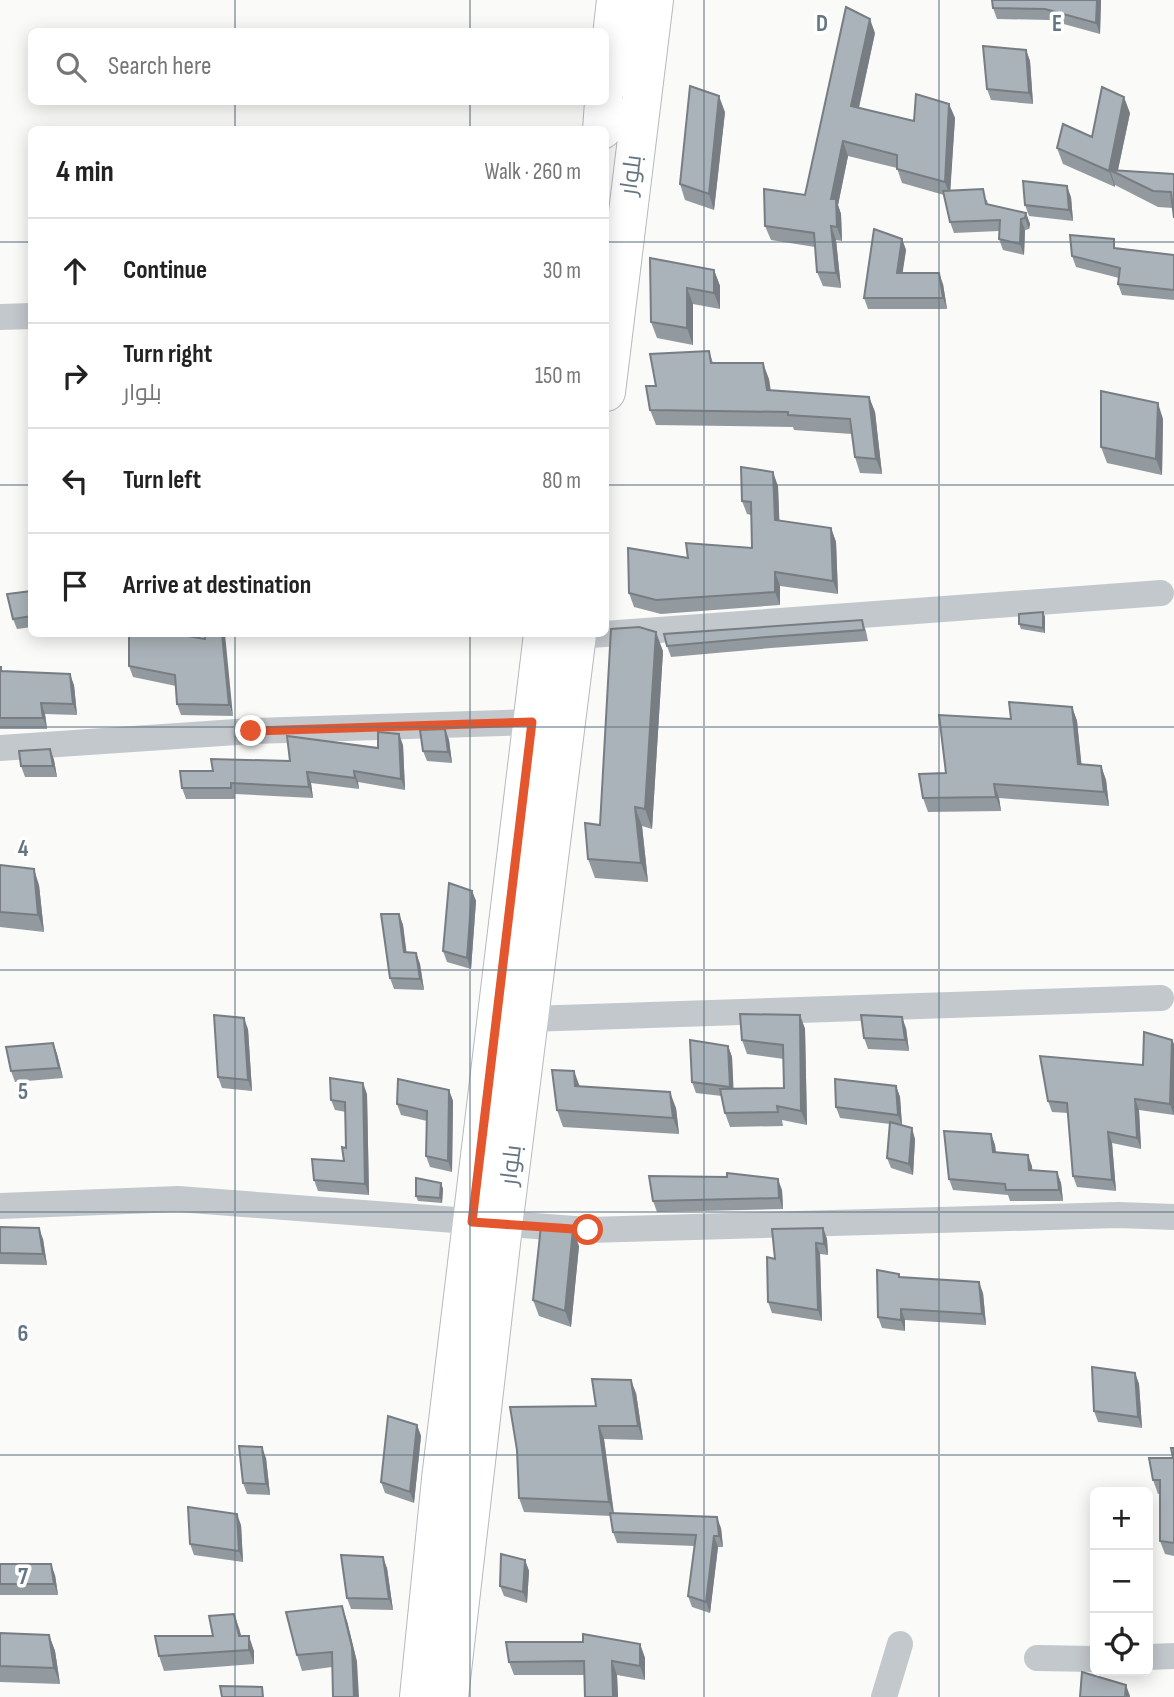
<!DOCTYPE html>
<meta charset="utf-8">
<style>
body{margin:0;font-family:"Sofia Sans Condensed",Cairo,sans-serif;background:#f6f6f6;color:#222}
.controls{position:absolute;right:21px;bottom:21px;display:grid;overflow:hidden;border-radius:10px;box-shadow:0 4px 18px #0003}
.controls button{width:63px;height:63px;display:grid;place-items:center;padding:0;border:0;border-bottom:2px solid #e0e0e0;background:#fff;color:#222;font:35px sans-serif}
.stop{position:absolute;width:21px;height:21px;margin:-16px;border:5px solid #e4572e;border-radius:50%;background:#fff}
.stop.end{background:#e4572e;border-color:#fff;box-shadow:0 2px 7px #0008}
.list{margin:0;padding:0;list-style:none}
h2{display:flex;justify-content:space-between;align-items:center;height:91px;margin:0;padding:0 28px;font-size:30px}
h2 small{font-size:23px;font-weight:400;color:#767676}
.list li{display:grid;grid-template-columns:46px 1fr auto;gap:21px;align-items:center;box-sizing:border-box;height:105px;padding:0 28px;border-top:2px solid #e0e0e0}
.list b{display:block;font-size:26px;white-space:nowrap}
.list p{margin:0;font-size:23px;white-space:nowrap;color:#767676}
.list em{font-size:23px;font-style:normal;color:#767676}
.icon{flex:none;width:38px;height:38px;fill:none;stroke:currentColor;stroke-width:2;stroke-linecap:round;stroke-linejoin:round}
.map{position:relative;flex:none;width:1174px;height:1697px;overflow:hidden}
.search{position:absolute;background:#fff;box-shadow:0 4px 18px #0003;left:28px;top:28px;width:581px;height:77px;display:flex;align-items:center;gap:18px;box-sizing:border-box;padding:0 24px;border-radius:10px;color:#767676;font-size:26px}
.panel{position:absolute;background:#fff;box-shadow:0 4px 18px #0003;left:28px;top:126px;width:581px;height:511px;border-radius:10px}
.map>svg:first-child{display:block}
</style>
<div class="map">
<svg width="1174" height="1697" viewBox="0 0 1174 1697">
<rect width="100%" height="100%" fill="#fafaf8"/>
<g fill="none" stroke-linecap="round" stroke-linejoin="round">
<g stroke="#b5babe" stroke-width="40">
<path id="primary" d="M606 88 616 0
M602 130 604 102
M606 392 654 0
M419 1697 441 1479 543 634
M449 1697 503 1226 577 634"/>
</g>
<path stroke="#c3c8cc" stroke-width="26" d="M0 317 32 316
M577 636 1161 593
M0 748 251 731 532 722
M529 1019 1161 998
M0 1206 178 1199 588 1230 1118 1215 1174 1217
M1148 1657 1174 1656
M1037 1658 1095 1659
M884 1697 900 1644"/>
<use href="#primary" stroke="#fff" stroke-width="38"/>
</g>
<path fill="#929a9f" d="M992 0H1101L1100 34 1049 20 997 19 993 8Z
M875 33 859 108 914 121 949 104 955 118 950 190 987 200 988 204 1026 213 1030 224 1029 229 1025 230 1024 255 1003 250 999 239V231L954 233 950 222 944 195 902 183 897 168 848 156 838 205 841 214 842 241 836 240 841 288 823 286 817 272 815 247 771 240 765 226 805 195Z
M1026 50 1030 61 1033 104 991 100 987 89Z
M725 112 714 210 685 200 680 184Z
M1130 113 1118 170 1174 174 1173 208 1158 207 1115 185V187L1063 164 1057 148 1092 137Z
M1071 197 1073 221 1029 216 1025 205Z
M902 239 906 250 902 273 943 284 947 309H868L864 298Z
M1117 248 1174 255V300L1122 295 1118 284 1119 278 1076 267 1072 256Z
M650 258 714 270 720 286V309L693 304V345L657 338 651 322Z
M709 351 713 363 769 379 770 390 869 397 875 412 882 474 860 473 855 457 852 434 794 430 793 427 656 425 650 410 656 386Z
M1163 419 1162 475 1107 463 1101 447Z
M778 486 779 521 831 528 836 542 838 594 780 586V605L661 614 634 607 629 593 688 558 752 548 751 515 747 514 742 501Z
M32 591V627L17 629 13 619Z
M1043 612 1045 617V633L1021 629 1019 624Z
M862 620 866 631 868 641 771 648 671 657 667 646Z
M204 634 233 716 181 715 177 704 176 686 133 677 129 666 205 639Z
M663 651 652 829 642 826 648 882 595 878 588 859 600 825Z
M0 667 3 671 74 685 77 715 45 714 47 729H0Z
M1072 707 1077 721 1081 765 1101 766 1106 780 1109 806 999 798 1001 811 928 812 923 798 946 773 1011 719Z
M445 729 449 740 452 763 427 761 423 751Z
M403 745 405 790 358 782 359 789 311 783 313 798 235 794V799H186L182 788 213 771Z
M50 749 54 760 57 777H25L21 766Z
M0 865 39 885 44 932 0 927Z
M472 891 476 901 471 969 447 962 443 951Z
M399 914 403 925 406 952 416 953 420 964 424 990 394 989 390 978Z
M800 1015 805 1029 807 1125 782 1120 783 1126 730 1127 725 1113 722 1096 696 1093 692 1082 728 1046 732 1057 733 1089 784 1088V1059L747 1054 742 1040Z
M906 1028 909 1051 868 1049 864 1038Z
M248 1029 252 1091 222 1088 218 1077Z
M1172 1040 1174 1044V1115L1139 1110 1141 1149 1112 1143 1116 1191 1077 1187 1073 1176 1068 1113 1052 1112 1048 1101 1143 1065Z
M53 1043 57 1054 63 1078 15 1082 11 1071Z
M574 1071 579 1087 676 1108 679 1134 563 1127 557 1110Z
M896 1086 900 1097 902 1125 915 1139 913 1175 891 1168 887 1158 890 1124 840 1118 836 1107Z
M449 1090 453 1101 452 1172 430 1167 426 1156 427 1121 401 1115 397 1104Z
M367 1094 369 1195 318 1191 314 1180 344 1161 346 1148V1112L335 1110 331 1100Z
M991 1134 995 1145 996 1152 1028 1155 1032 1170 1057 1172 1061 1183 1063 1201H1010L1008 1195 953 1190 949 1179Z
M441 1183 443 1189 442 1203 418 1201 416 1196Z
M782 1190 783 1209 657 1212 653 1201Z
M0 1227 43 1239 47 1265 0 1264Z
M823 1228 827 1239 828 1255 820 1254 822 1321 772 1313 768 1302 775 1259Z
M579 1246 571 1327 539 1316 533 1300Z
M899 1274 901 1278 983 1293 986 1325 905 1320V1331L882 1328 878 1317Z
M1135 1373 1139 1384 1142 1428 1098 1422 1094 1411Z
M636 1393 643 1440 604 1439 614 1513 721 1528 723 1547H718L710 1613 692 1607 688 1596 695 1546 617 1543 613 1532 611 1516 524 1512 519 1498 596 1406Z
M417 1425 421 1436 414 1503 385 1493 381 1482Z
M1174 1448V1556L1165 1554 1160 1541V1494H1158L1153 1480 1173 1458Z
M266 1458 270 1495 247 1494 243 1483Z
M241 1525 243 1562 194 1555 190 1544Z
M525 1560 529 1571 527 1603 504 1596 500 1586Z
M0 1564 55 1575 58 1595H0Z
M387 1568 393 1610 351 1609 347 1598Z
M347 1621 357 1662 332 1667 302 1671 297 1655Z
M239 1628 241 1636 254 1651V1664L164 1671 159 1656 213 1636Z
M0 1633 49 1635 55 1651 60 1684 0 1682Z
M640 1644 645 1658V1680L617 1675 618 1697H585L584 1675H514L509 1662Z"/>
<path fill="#777d82" d="M1097 0H1101L1100 34 1096 23Z
M870 19 875 33 856 120 851 106Z
M1026 50 1030 61 1033 104 1029 93Z
M719 96 725 112 714 210 709 194Z
M1124 97 1130 113 1117 174 1110 170 1115 185V187L1109 171Z
M949 104 955 118 950 196 945 182Z
M843 141 848 156 838 205 841 214 842 241 837 227 831 199Z
M1067 186 1071 197 1073 221 1069 210Z
M1026 213 1030 224 1029 229 1025 218Z
M1021 219 1025 230 1024 255 1020 244Z
M831 226 836 240 841 288 836 273Z
M902 239 906 250 901 284 897 273Z
M714 270 720 286V309L714 293Z
M939 273 943 284 947 309 943 298Z
M687 288 693 304V345L687 328Z
M763 363 769 379 773 405 767 390Z
M869 397 875 412 882 474 876 459Z
M1158 403 1163 419 1162 475 1156 459Z
M773 472 778 486 780 534 775 520Z
M831 528 836 542 838 594 833 581Z
M775 572 780 586V605L775 592Z
M1043 612 1045 617V633L1043 628Z
M656 632 663 651 652 829 645 809Z
M222 634H225L233 716 229 705Z
M70 674 74 685 77 715 73 704Z
M41 703 45 714 47 729 43 718Z
M1072 707 1077 721 1083 778 1078 764Z
M445 729 449 740 452 763 448 752Z
M399 734 403 745 405 790 401 779Z
M50 749 54 760 57 777 53 766Z
M1101 766 1106 780 1109 806 1104 792Z
M354 771 358 782 359 789 355 778Z
M307 772 311 783 313 798 309 787Z
M994 784 999 798 1001 811 996 797Z
M635 807 642 826 648 882 641 863Z
M34 869 39 885 44 932 38 915Z
M472 891 476 901 471 969 467 958Z
M399 914 403 925 408 963 404 952Z
M416 953 420 964 424 990 420 979Z
M800 1015 805 1029 807 1125 801 1111Z
M902 1017 906 1028 909 1051 905 1040Z
M244 1018 248 1029 252 1091 248 1080Z
M1172 1040 1174 1044V1115L1170 1104Z
M53 1043 57 1054 63 1078 59 1068Z
M728 1046 732 1057 734 1098 730 1087Z
M574 1071 580 1087 575 1086Z
M363 1083 367 1094 369 1195 365 1184Z
M896 1086 900 1097 902 1126 898 1115Z
M449 1090 453 1101 452 1172 448 1161Z
M670 1092 676 1108 679 1134 673 1118Z
M1135 1099 1139 1110 1141 1149 1137 1138Z
M912 1128 915 1139 913 1175 909 1164Z
M1108 1132 1112 1143 1116 1191 1112 1180Z
M991 1134 995 1145 997 1163 993 1152Z
M1028 1155 1032 1166 1033 1181 1029 1170Z
M1057 1172 1061 1183 1063 1201 1059 1190Z
M778 1179 782 1190 783 1209 779 1198Z
M441 1183 443 1189 442 1203 440 1198Z
M39 1228 43 1239 47 1265 43 1254Z
M823 1228 827 1239 828 1255 824 1244Z
M573 1229 579 1246 571 1327 565 1311Z
M816 1243 820 1254 822 1321 818 1310Z
M979 1282 983 1293 986 1325 982 1314Z
M901 1309 905 1320V1331L901 1320Z
M1135 1373 1139 1384 1142 1428 1138 1417Z
M631 1380 636 1393 643 1440 638 1426Z
M417 1425 421 1436 414 1503 410 1492Z
M599 1426 604 1439 614 1516 609 1502Z
M262 1447 266 1458 270 1495 266 1484Z
M237 1514 241 1525 243 1562 239 1551Z
M717 1517 721 1528 723 1547 719 1536Z
M714 1536 718 1547 710 1613 706 1602Z
M383 1557 387 1568 393 1610 389 1599Z
M525 1560 529 1571 527 1603 523 1592Z
M51 1564 55 1575 58 1595 54 1584Z
M342 1606 347 1621 357 1662 359 1697H354Z
M234 1614 239 1628 245 1651 239 1636Z
M49 1635 55 1651 60 1684 54 1668Z
M249 1636 254 1651V1664L249 1650Z
M640 1644 645 1658V1680L640 1666Z
M612 1661 617 1675 618 1697H613Z
M1126 1685 1130 1696V1697H1125Z"/>
<path fill="#aab3b9" stroke="#777d82" stroke-width="2" d="M992 0H1097L1096 23 1045 9 993 8Z
M846 7 870 19 851 106 914 121 916 94 949 104 945 182 897 169V155L843 141 831 199H836L837 227 831 226 836 273 817 272 814 233 765 226 764 189 805 195Z
M983 46 1026 50 1029 93 987 89Z
M690 86 719 96 709 194 680 184Z
M1102 87 1124 97 1109 171 1057 148 1063 124 1092 137Z
M1110 170 1174 174V218L1171 192 1153 191Z
M1023 181 1067 186 1069 210 1025 205Z
M983 189 986 204 1026 213 1025 218 1021 219 1020 244 999 239 1000 220 950 222 943 191Z
M874 229 902 239 897 273H939L943 298H864Z
M1070 235 1114 239V248L1174 255V290L1118 284 1120 268 1072 256Z
M650 258 714 270V293L687 288V328L651 322Z
M709 351 711 363H763L767 390 869 397 876 459 855 457 850 419 788 415V412L650 410 646 386H656L650 354Z
M1101 391 1158 403 1156 459 1101 447Z
M741 467 773 472 775 520 831 528 833 581 775 572V592L656 600 629 593 628 548 688 558 686 543 752 548 751 502 742 501Z
M32 591V616L13 619 7 594Z
M1043 612V628L1019 624V614Z
M862 620 864 630 767 637 667 646 664 634Z
M639 627 656 632 645 809 635 807 641 863 588 859 585 823 600 825 611 629Z
M129 634H177L205 639 204 634H222L229 705 177 704 175 675 129 666Z
M0 667H1V671L70 674 73 704 41 703 43 718H0Z
M1009 702 1072 707 1078 764 1101 766 1104 792 994 784 996 797 923 798 919 774 946 773 939 715 1011 719Z
M445 729 448 752 423 751 420 730Z
M378 732 399 734 401 779 354 771 355 778 307 772 309 787 231 783V788H182L180 771H213L211 759 290 761 287 736 378 748Z
M50 749 53 766H21L19 751Z
M0 865 34 869 38 915 0 912Z
M449 883 472 891 467 958 443 951Z
M381 914H399L404 952 416 953 420 979 390 978Z
M740 1014 800 1015 801 1111 777 1106 778 1112 725 1113 720 1089 784 1088 783 1045 742 1040Z
M214 1015 244 1018 248 1080 218 1077Z
M861 1015 902 1017 905 1040 864 1038Z
M1144 1032 1172 1040 1170 1104 1135 1099 1137 1138 1108 1132 1112 1180 1073 1176 1067 1103 1048 1101 1040 1056 1143 1065Z
M690 1040 728 1046 730 1087 692 1082Z
M53 1043 59 1068 11 1071 6 1047Z
M552 1070 574 1071 575 1086 670 1092 673 1118 557 1110Z
M330 1078 363 1083 365 1184 314 1180 312 1159 344 1161 342 1147 346 1148 345 1102 331 1100Z
M398 1079 449 1090 448 1161 426 1156 427 1111 397 1104Z
M835 1079 896 1086 898 1115 836 1107Z
M890 1122 912 1128 909 1164 887 1158Z
M944 1131 991 1134 993 1152 1028 1155 1029 1170 1057 1172 1059 1190H1006L1005 1184 949 1179Z
M727 1173 778 1179 779 1198 653 1201 649 1176 727 1177Z
M416 1178 441 1183 440 1198 416 1196Z
M541 1226 573 1229 565 1311 533 1300Z
M0 1227 39 1228 43 1254 0 1253Z
M823 1228 824 1244 816 1243 818 1310 768 1302 767 1257 775 1259 772 1229Z
M877 1270 899 1274V1277L979 1282 982 1314 901 1309V1320L878 1317Z
M1092 1367 1135 1373 1138 1417 1094 1411Z
M592 1379 631 1380 638 1426H599L609 1502 519 1498 517 1450 510 1407 596 1406Z
M388 1416 417 1425 410 1492 381 1482Z
M239 1446 262 1447 266 1484 243 1483Z
M1171 1448H1174V1543L1160 1541V1480H1153L1149 1458H1173Z
M188 1507 237 1514 239 1551 190 1544Z
M610 1513 717 1517 719 1536H714L706 1602 688 1596 696 1535 613 1532Z
M501 1554 525 1560 523 1592 500 1586Z
M341 1555 383 1557 389 1599 347 1598Z
M0 1564H51L54 1584H0Z
M342 1606 352 1647 354 1697H333L332 1652 297 1655 286 1612Z
M234 1614 239 1636H249V1650L159 1656 155 1636H213L209 1616Z
M0 1633 49 1635 54 1668 0 1666Z
M583 1634 640 1644V1666L612 1661 613 1697H585L584 1661 509 1662 506 1642H583Z
M1082 1672 1126 1685 1125 1697H1080Z
M220 1686 262 1687 263 1697H222Z"/>
<g fill="none" stroke-linecap="round" stroke-linejoin="round">
<path stroke="#e4572e" stroke-width="9" d="M251 731 532 722 472 1222 588 1230"/>
</g>
<path fill="none" stroke="#657683" stroke-width="2" stroke-opacity="0.55" d="M235 0V32M470 0V32M704 0V1697M939 0V1697M235 102V130M470 102V130M0 242H32M606 242H1174M0 485H32M606 485H1174M235 634V1697M470 634V1697M0 727H1174M0 970H1174M0 1212H1174M0 1455H1174"/>
<g text-anchor="middle" dominant-baseline="central" stroke-width="7" stroke-linejoin="round" paint-order="stroke">
<g font-size="24" fill="#657683" stroke="#fff">
<text transform="translate(631 175) rotate(-82)">بلوار</text>
<text transform="translate(511 1165) rotate(-83)">بلوار</text>
</g>
</g>
<g font-size="23" text-anchor="middle" font-weight="bold" fill="#657683" stroke="#fff" stroke-width="7" stroke-linejoin="round" paint-order="stroke">
<text x="822" y="31">D</text>
<text x="1057" y="31">E</text>
<text x="23" y="856">4</text>
<text x="23" y="1099">5</text>
<text x="23" y="1341">6</text>
<text x="23" y="1584">7</text>
</g>
</svg>
<div class="controls">
<button>+</button>
<button>−</button>
<button><svg class="icon" aria-label="locate" viewBox="0 0 24 24"><circle cx="12" cy="12" r="6"/><path d="M12 2v4M12 18v4M2 12h4M18 12h4"/></svg></button>
</div>
<div class="stop" style="left:588px;top:1230px"></div>
<div class="stop end" style="left:251px;top:731px"></div>
<div class="search"><svg class="icon" aria-label="search" viewBox="0 0 24 24"><circle cx="10" cy="10" r="6"/><path d="M15 15l6 6"/></svg>Search here</div>
<section class="panel">
<h2>4 min<small>Walk · 260 m</small></h2>
<ul class="list">
<li><svg class="icon" aria-label="ahead" viewBox="0 0 24 24"><path d="M12 20V5M6 11l6-6 6 6"/></svg><div><b>Continue</b></div><em>30 m</em></li>
<li><svg class="icon" aria-label="right" viewBox="0 0 24 24"><path d="M7 20v-9h11M14 6l5 5-5 5"/></svg><div><b>Turn right</b><p>بلوار</p></div><em>150 m</em></li>
<li><svg class="icon" aria-label="left" viewBox="0 0 24 24"><path d="M17 20v-9H6M10 6l-5 5 5 5"/></svg><div><b>Turn left</b></div><em>80 m</em></li>
<li><svg class="icon" aria-label="arrive" viewBox="0 0 24 24"><path d="M6 21V4h12l-3 4 3 4H6"/></svg><div><b>Arrive at destination</b></div></li>
</ul>
</section>
</div>
